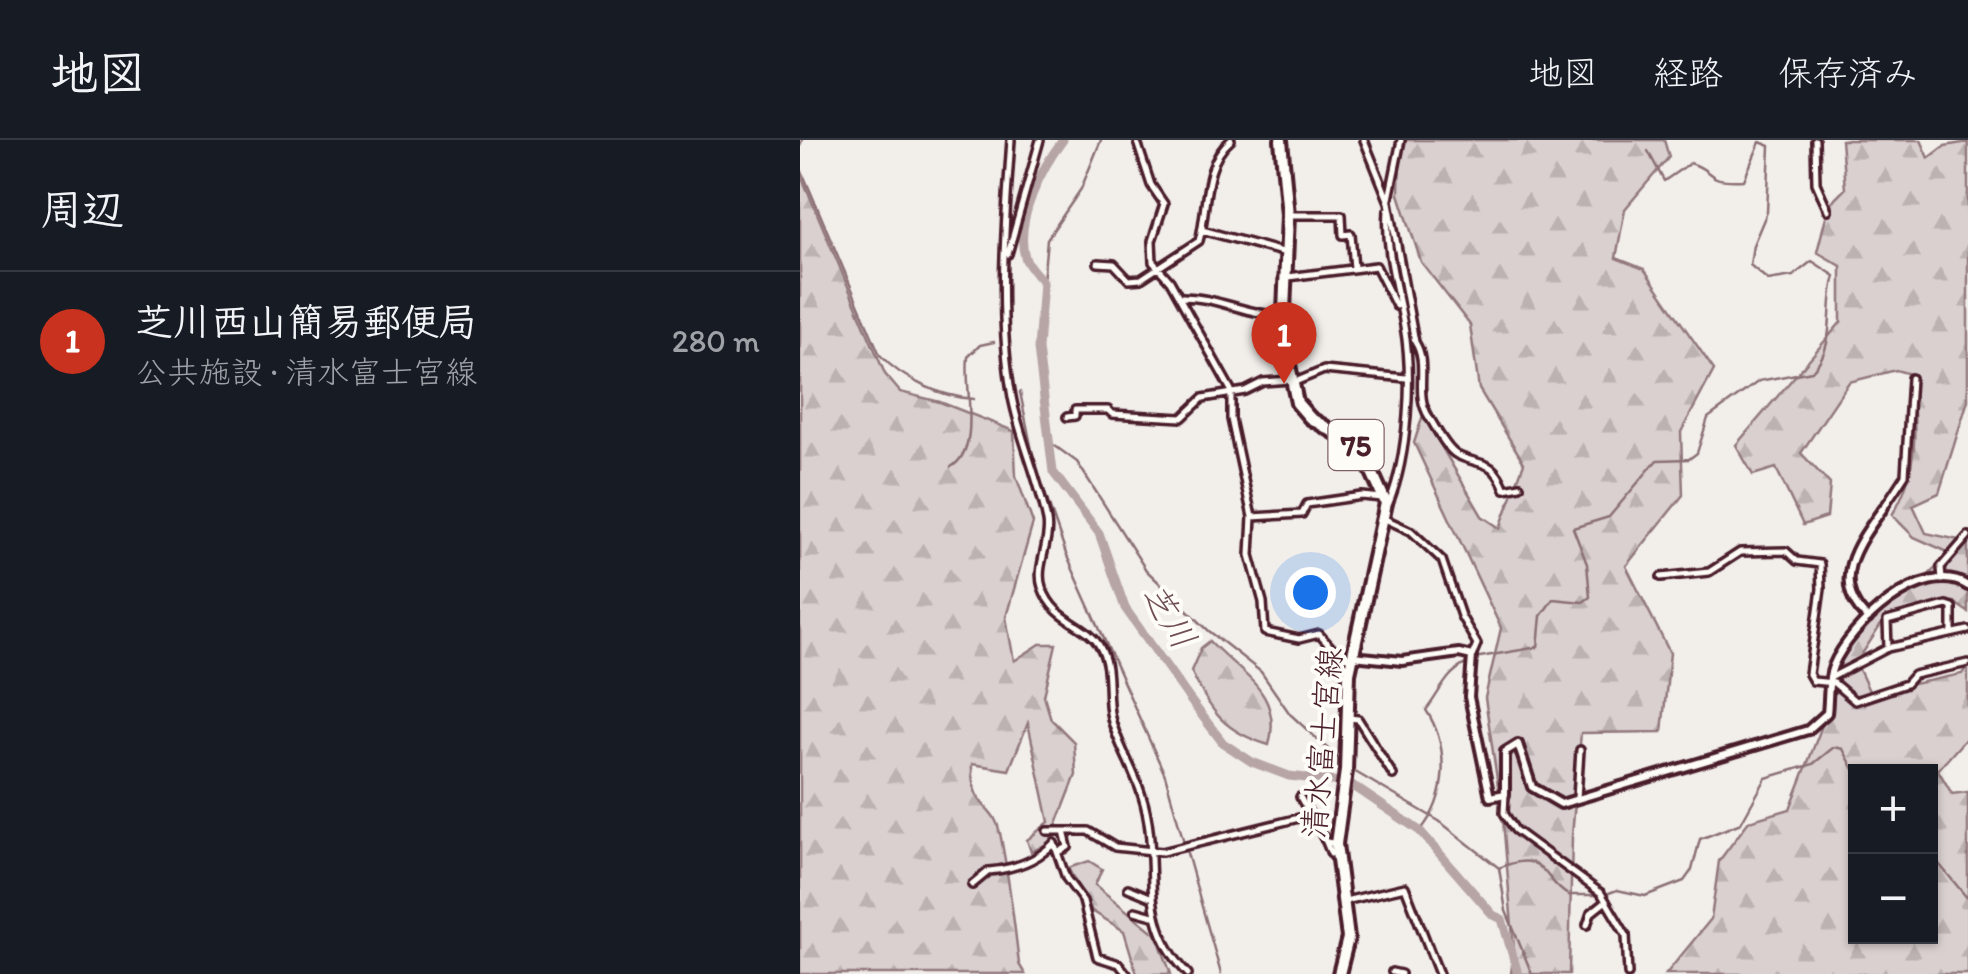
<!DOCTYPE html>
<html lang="ja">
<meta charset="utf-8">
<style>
body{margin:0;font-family:Itim,"Klee One",sans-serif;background:#242831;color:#f1f3f6}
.controls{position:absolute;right:30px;bottom:30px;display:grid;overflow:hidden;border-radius:0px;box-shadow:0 2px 8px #0004}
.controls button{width:90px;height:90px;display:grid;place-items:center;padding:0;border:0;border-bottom:2px solid #363941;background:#171b24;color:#f1f3f6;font:50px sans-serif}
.you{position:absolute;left:510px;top:452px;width:35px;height:35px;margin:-25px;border:8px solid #fff;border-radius:50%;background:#1a73e8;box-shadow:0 0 0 15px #1a73e833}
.badge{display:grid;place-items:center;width:65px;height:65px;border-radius:50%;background:#c8321e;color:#fff;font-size:32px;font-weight:700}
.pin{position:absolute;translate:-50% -82px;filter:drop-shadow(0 2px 5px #0008)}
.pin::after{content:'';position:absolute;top:52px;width:35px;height:30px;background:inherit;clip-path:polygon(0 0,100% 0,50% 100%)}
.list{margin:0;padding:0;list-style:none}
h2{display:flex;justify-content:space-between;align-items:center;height:130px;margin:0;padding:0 40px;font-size:42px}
h2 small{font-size:32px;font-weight:400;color:#9ea1a6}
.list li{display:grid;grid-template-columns:65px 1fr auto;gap:30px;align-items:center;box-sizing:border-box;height:140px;padding:0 40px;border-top:2px solid #363941}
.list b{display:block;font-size:38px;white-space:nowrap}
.list p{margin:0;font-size:32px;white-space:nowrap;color:#9ea1a6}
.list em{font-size:32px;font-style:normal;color:#9ea1a6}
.map{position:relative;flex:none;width:1168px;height:834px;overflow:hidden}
header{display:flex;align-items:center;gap:60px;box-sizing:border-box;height:140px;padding:0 50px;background:#171b24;border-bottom:2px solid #363941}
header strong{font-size:48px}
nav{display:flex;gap:55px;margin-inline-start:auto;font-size:35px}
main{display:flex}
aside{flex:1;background:#171b24}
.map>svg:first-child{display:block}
</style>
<header>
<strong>地図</strong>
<nav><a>地図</a><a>経路</a><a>保存済み</a></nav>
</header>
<main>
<aside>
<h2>周辺<small></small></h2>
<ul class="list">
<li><span class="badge">1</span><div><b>芝川西山簡易郵便局</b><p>公共施設 · 清水富士宮線</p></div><em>280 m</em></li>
</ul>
</aside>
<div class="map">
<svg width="1168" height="834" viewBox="0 0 1168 834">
<defs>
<pattern id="forest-firs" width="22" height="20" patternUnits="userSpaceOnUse" patternTransform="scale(2.5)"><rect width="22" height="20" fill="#d9d0cf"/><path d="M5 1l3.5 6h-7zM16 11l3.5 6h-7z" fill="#bcb2b2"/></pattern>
</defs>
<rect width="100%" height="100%" fill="#f2efeb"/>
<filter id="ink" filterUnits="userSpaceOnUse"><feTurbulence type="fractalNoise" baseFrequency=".01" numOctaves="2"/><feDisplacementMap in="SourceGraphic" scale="20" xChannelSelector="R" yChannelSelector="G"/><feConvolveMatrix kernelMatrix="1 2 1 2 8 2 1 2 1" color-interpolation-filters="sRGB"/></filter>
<g filter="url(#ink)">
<path fill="url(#forest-firs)" stroke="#92787d" stroke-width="2.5" fill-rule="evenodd" d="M600 0H864L869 17 825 69 816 118 844 129 914 230 881 292 883 355 826 426 870 513 862 592 781 593 772 696 769 834H711L714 810 703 680 685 558 701 488 614 303 623 275 682 376 700 388 724 323 679 249 670 185 621 122 599 54Z
M1041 0H1121L1129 18 1145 6 1168 2V260L1139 353 1113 365 1126 393 1168 402V472L1153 462 1086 477 1056 523 1070 553 1162 534 1168 525V596L1138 630 1152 654 1168 652V834H866L911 779 919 721 949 681 990 669 1023 583 1035 519 1061 482 1112 452 1150 413 1114 397 1092 375C1119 332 1117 283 1110 234L1096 230 1049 242 1001 313 1030 344 1027 377 1003 385 976 328 953 335 936 305 1041 182V126L1017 112 1029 65 1045 49ZM1056 632H1130V796H1056Z
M0 33 85 234 100 252 140 262 214 291 216 336 233 383 206 477 214 521 240 504H256L244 556 251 579 274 602 276 635 250 702 231 712 227 700 249 682 228 583 209 630 172 624C170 670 194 662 200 693 209 737 214 780 219 824L225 834H0Z
M410 501C441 535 483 552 469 605 425 592 411 573 391 531L401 508Z
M289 721 302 729 295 745 357 795 371 834H337L324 791 292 771 268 728Z"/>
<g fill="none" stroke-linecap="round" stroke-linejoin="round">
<path stroke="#8b6f75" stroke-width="2.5" d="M0 6 2 0
M0 27 80 215C102 239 140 257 174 259
M243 142 247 99 281 49 301 0
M220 252 235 325 266 414 365 635 421 834
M251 303 277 322 346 430 409 491 461 532 490 574 541 621
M151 327C182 309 164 247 168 217L180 205 194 202
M680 517 738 507 741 476 753 459 783 462 790 457 787 424 773 388 809 377 857 320 889 319 897 313 908 278 959 241 1012 231C1038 204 1025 169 1035 136L1012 121 993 136 968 140 950 125 953 105 967 72 970 6 960 2 944 40C901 42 919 32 890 23L864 41 848 11
M552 630 639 681 699 728 706 771 732 834
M620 691C648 658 650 607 626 570 640 553 646 532 668 523
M1130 713 1168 759
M699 728C746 708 741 739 768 755H797
M809 753 817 750 845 756 884 741 892 730 900 699 941 683 966 638 1013 624 1034 607 1043 609 1056 633"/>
<path stroke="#b7a5a6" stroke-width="9" d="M263 0C242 27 214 81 225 117 227 126 238 135 243 142L238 209 253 332 299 393 325 468 391 561 423 603 452 622 489 636 549 643 620 691 693 775 702 779 718 834"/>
<g stroke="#4a1f2b" stroke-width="12">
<path id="minor" d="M211 0C205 85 197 173 212 257 220 299 239 339 247 381 251 403 235 427 242 447 254 482 285 483 299 505 313 529 305 553 311 578 318 606 334 629 342 656 363 722 333 776 388 834
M564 0 589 62 615 202C630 225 613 253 629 277 635 287 647 310 657 315 681 327 692 317 705 349L720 346
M1015 0 1016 43 1028 70
M338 5 351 45 364 64 352 101 353 122 370 141 431 250V279L452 377 450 415 463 462 465 492 499 499 519 494 538 515 552 518
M589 59 601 0
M588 70C585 111 597 146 604 186 613 235 608 317 589 363
M488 75H542L543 95 551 94 554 128
M402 90 486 113
M208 114 240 0
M298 123 314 124 329 140 341 139 399 101C408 69 402 24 431 0
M488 137 576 126 596 166
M380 157C415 156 447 175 483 176
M495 242 524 230 606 238
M267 277 275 276V270H308L312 274 382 278 403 258 445 251 463 242 490 240
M1084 367 1105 335 1111 238
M452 377 502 374 507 364 562 356 582 358
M585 379 611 391 642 420 661 476 677 504 672 516
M861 437 909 432 940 412 986 411 997 421 1020 424 1021 449 1009 534 1013 541 1034 543 1055 561 1106 544 1114 535 1168 523
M1142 440 1141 427 1168 396
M1088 508 1087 481 1146 465 1152 467V493
M1030 538 1088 508 1168 490
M549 578 558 579 593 635
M705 654 704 673 715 690 801 753 826 795 828 834
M500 657 526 702 533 703
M777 658 780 610
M247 691H288L315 707 362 712 511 675
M526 702 531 714
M259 712 268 707 264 691
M172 745 189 731C212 729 237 721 254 703L266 738 283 761 297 817 319 824 327 834
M328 748 350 757
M545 761 605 747 639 834
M335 771 353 776
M787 785 791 773 806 761
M592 832 601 834"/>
</g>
<g stroke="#4a1f2b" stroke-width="14">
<path id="tertiary" d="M1068 479C1028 442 1058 403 1084 367
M553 516 602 521 659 513 672 516 669 557 690 657 705 654V612L718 604 732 647 761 664 1008 590 1027 573C1029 558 1027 541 1033 526 1050 486 1122 417 1168 446"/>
</g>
<g stroke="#4a1f2b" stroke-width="18">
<path id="primary" d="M481 0 488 75 483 196 497 263 510 278 561 308 586 363 549 533 546 631 536 704 548 798 539 834"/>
</g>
<use href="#minor" stroke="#fdfcf7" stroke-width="5"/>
<use href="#tertiary" stroke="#fdfcf7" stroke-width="6"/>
<use href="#primary" stroke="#fdfcf7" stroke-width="10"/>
</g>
</g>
<g text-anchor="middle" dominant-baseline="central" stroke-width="8" stroke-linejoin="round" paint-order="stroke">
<rect fill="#fdfcf7" stroke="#806168" stroke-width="2.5" x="528.5" y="280" width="55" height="50" rx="8"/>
<g font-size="30" font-weight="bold" fill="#4a1f2b">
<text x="556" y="305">75</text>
</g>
<g font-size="32" fill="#4a1f2b" stroke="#fdfcf7">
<text transform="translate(522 603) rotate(-85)">清水富士宮線</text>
</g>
<g font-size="35" font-style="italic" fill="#704e56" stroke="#fdfcf7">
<text transform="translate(369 476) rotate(58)">芝川</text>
</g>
</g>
</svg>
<div class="controls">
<button>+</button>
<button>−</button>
</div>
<div class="you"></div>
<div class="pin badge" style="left:484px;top:244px">1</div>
</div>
</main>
